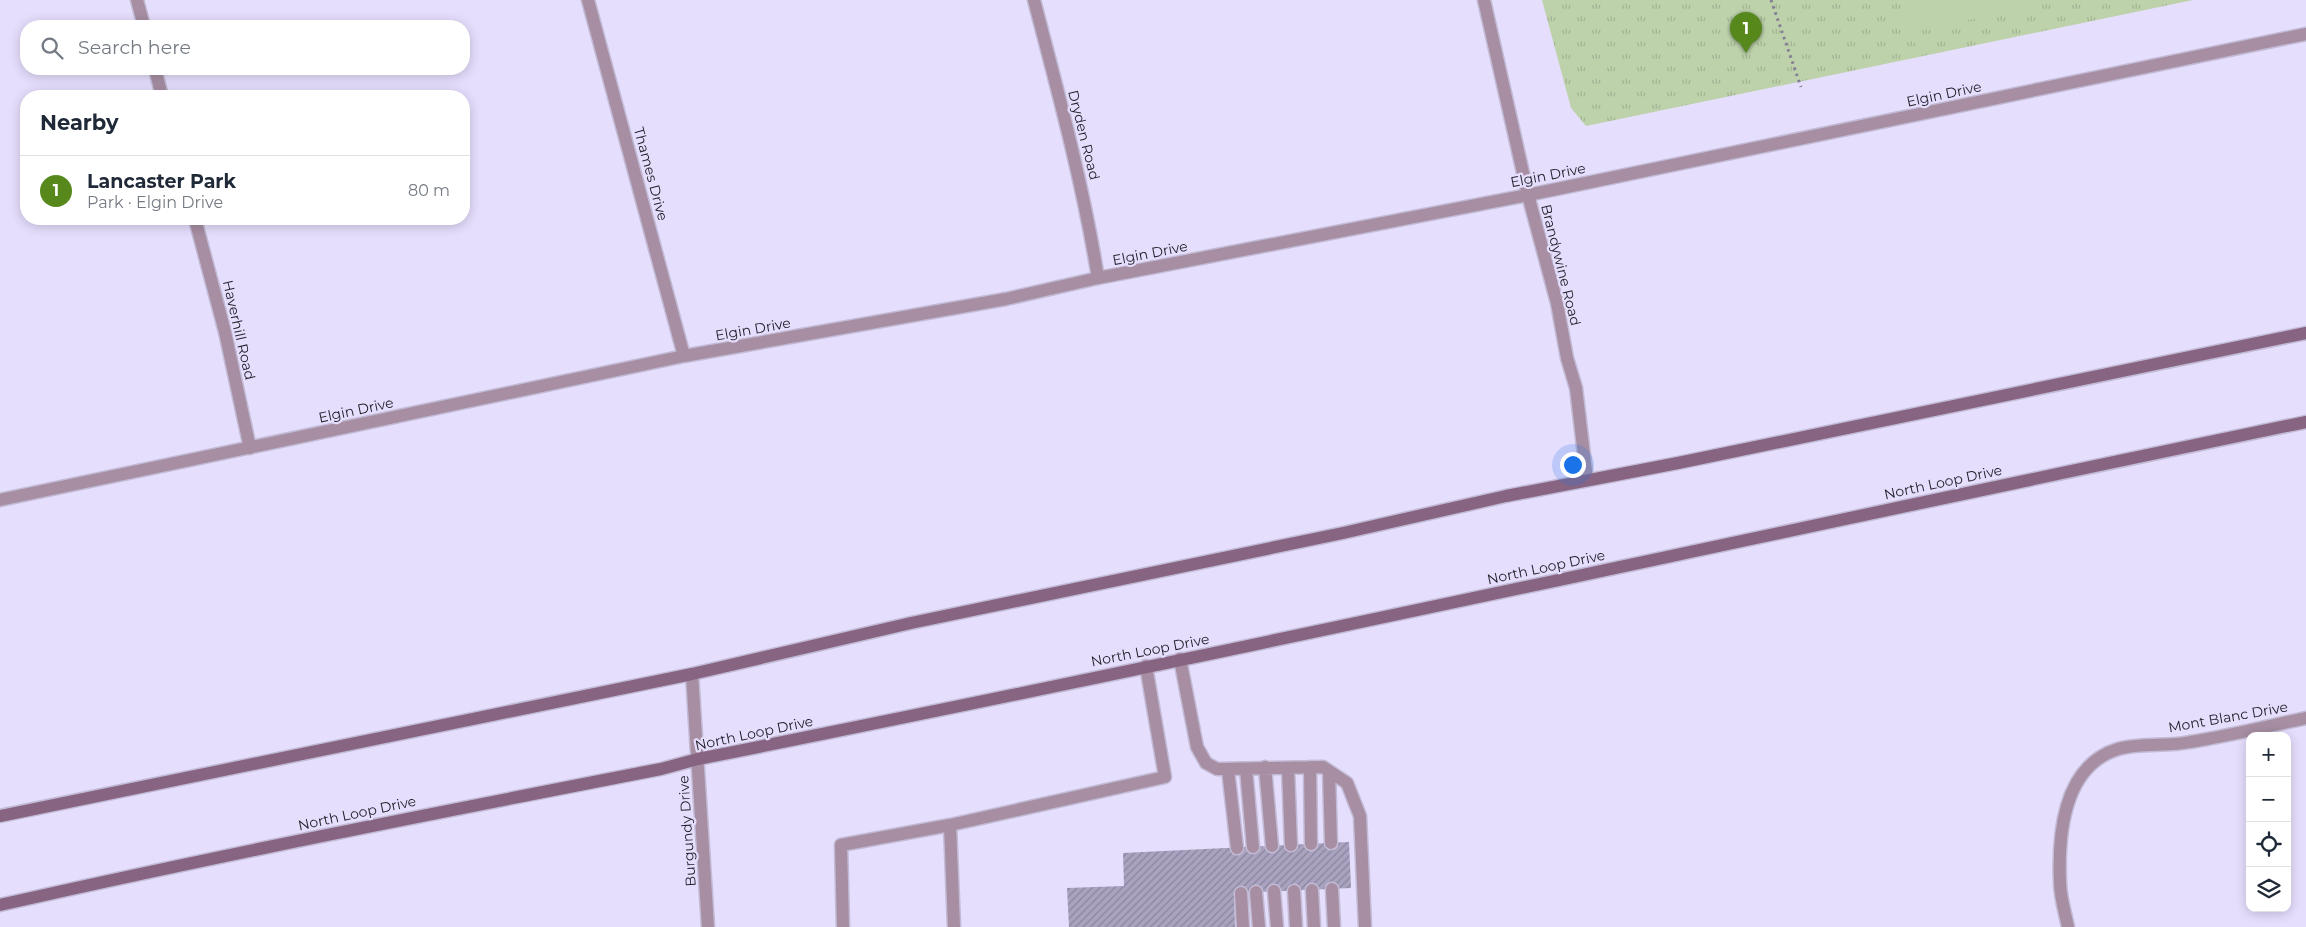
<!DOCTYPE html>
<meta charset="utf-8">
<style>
body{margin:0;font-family:Montserrat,sans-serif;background:#f2f2f3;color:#1f2937}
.controls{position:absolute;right:15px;bottom:15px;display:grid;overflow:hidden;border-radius:10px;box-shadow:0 2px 12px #0003}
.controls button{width:45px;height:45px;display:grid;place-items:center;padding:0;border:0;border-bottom:1px solid #e0e1e3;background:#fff;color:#1f2937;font:25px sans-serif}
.you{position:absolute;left:1572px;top:464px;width:18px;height:18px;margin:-12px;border:4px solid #fff;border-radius:50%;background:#1a73e8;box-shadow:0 0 0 8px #1a73e833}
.badge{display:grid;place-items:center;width:32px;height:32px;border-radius:50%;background:#56881c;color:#fff;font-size:16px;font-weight:700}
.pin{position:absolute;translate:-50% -41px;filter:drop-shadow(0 1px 2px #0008)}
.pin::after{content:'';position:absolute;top:26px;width:18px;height:15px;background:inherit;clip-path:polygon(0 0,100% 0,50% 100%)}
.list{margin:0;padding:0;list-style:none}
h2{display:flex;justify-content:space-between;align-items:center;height:65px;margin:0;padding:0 20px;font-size:21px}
h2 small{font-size:16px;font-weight:400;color:#747a83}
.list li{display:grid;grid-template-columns:32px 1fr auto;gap:15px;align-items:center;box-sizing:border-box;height:70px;padding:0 20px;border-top:1px solid #e0e1e3}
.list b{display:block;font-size:19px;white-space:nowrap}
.list p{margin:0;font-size:16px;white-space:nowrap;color:#747a83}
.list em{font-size:16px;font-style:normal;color:#747a83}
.icon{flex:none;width:28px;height:28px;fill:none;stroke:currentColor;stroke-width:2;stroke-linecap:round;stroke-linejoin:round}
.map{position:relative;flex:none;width:2306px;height:927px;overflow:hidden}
.search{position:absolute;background:#fff;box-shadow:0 2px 12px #0003;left:20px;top:20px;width:450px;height:55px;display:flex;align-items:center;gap:12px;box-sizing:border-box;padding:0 18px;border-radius:20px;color:#747a83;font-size:19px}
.panel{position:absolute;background:#fff;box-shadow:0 2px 12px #0003;left:20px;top:90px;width:450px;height:135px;border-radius:20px}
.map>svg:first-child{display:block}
</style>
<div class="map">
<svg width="2306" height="927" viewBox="0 0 2306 927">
<defs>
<pattern id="park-tufts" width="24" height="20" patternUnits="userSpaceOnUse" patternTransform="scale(1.25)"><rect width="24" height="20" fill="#bdd2ab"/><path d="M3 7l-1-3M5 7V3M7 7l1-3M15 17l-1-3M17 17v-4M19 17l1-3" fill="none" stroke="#a2b493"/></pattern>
<pattern id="building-hatch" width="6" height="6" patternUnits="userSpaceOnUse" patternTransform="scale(1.25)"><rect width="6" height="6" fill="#aaa3c0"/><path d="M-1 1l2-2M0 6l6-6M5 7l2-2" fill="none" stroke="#8a849c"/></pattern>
</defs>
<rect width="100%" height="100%" fill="#e6defd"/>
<path fill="url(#park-tufts)" d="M1542 0H2193L1586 126 1571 108Z"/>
<path fill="#bdd2ab" d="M1902 0H2062L1909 33Z"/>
<path fill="url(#building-hatch)" d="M1349 842 1351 888 1234 893 1235 927H1069L1067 888 1124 886 1123 853Z"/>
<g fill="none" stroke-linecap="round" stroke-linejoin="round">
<g stroke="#c2bbd6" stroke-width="15">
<path id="service" d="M1180 659 1197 747 1206 763 1217 769 1323 767 1347 783 1360 816 1365 927
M1265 767 1272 846
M1310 767 1311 844
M1288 768 1291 845
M1246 769 1253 847
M1228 770 1237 848
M1329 771 1331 843
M950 825 954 927
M1332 889 1334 927
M1312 890 1314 927
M1274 891 1277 927
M1294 891 1296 927
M1256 892 1259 927
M1241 893 1243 927
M843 927 841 845 950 825 1165 777 1146 666"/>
</g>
<g stroke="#c2bbd6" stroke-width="15">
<path id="minor" d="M137 0 144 26
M588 0 684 356
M1034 0C1058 92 1083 184 1098 278
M1484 0 1528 195 1557 303 1567 358 1576 388 1587 480
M155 69 162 96
M195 219 225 332 250 448
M0 500 684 356 1006 299 1098 278 1528 195 2306 34
M2068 927C2065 912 2060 897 2060 882 2058 834 2063 766 2118 749 2141 742 2167 747 2190 742 2229 736 2268 726 2306 718"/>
</g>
<g stroke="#c2bbd6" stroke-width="15">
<path id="tertiary" d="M692 674 708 927"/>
</g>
<g stroke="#c2bbd6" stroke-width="15">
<path id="secondary" d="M0 816 692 674 911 623 1343 533 1506 496 1678 463 2306 333
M0 905C220 855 440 812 661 769L698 759C1235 652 1770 533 2306 422"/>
</g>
<path stroke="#837e93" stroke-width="3" stroke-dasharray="2.5 4" stroke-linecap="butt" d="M1771 0 1801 87"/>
<use href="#service" stroke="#a78ea3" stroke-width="12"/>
<use href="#minor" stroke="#a78ea3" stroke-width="12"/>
<use href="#tertiary" stroke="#a78ea3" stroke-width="12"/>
<use href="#secondary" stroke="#886483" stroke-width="12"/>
</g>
<g text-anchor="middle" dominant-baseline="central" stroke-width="4.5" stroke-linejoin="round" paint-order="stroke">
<g font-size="14" fill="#1f1d27" stroke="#e6defd">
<text transform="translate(1944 94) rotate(-12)">Elgin Drive</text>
<text transform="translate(1084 135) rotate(76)">Dryden Road</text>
<text transform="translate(651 174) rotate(75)">Thames Drive</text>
<text transform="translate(1548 175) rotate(-11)">Elgin Drive</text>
<text transform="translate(1150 253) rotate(-11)">Elgin Drive</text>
<text transform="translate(1561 265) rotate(76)">Brandywine Road</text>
<text transform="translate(753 329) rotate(-10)">Elgin Drive</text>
<text transform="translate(239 330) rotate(77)">Haverhill Road</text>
<text transform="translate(356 410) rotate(-12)">Elgin Drive</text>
<text transform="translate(1943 482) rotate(-12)">North Loop Drive</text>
<text transform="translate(1546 567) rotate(-12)">North Loop Drive</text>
<text transform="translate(1150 650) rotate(-11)">North Loop Drive</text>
<text transform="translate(2228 717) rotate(-10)">Mont Blanc Drive</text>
<text transform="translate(754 733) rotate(-12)">North Loop Drive</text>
<text transform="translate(357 813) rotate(-12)">North Loop Drive</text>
<text transform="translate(687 831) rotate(-94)">Burgundy Drive</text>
</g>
</g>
</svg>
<div class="controls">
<button>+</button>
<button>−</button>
<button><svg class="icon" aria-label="locate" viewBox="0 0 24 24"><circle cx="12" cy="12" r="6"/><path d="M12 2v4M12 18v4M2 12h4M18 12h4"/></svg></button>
<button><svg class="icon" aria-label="layers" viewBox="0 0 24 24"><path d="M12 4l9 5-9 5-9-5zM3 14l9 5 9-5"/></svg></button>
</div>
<div class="you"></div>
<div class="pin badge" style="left:1746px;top:53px">1</div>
<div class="search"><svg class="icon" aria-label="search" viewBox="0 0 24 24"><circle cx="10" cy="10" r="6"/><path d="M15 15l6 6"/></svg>Search here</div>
<section class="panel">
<h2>Nearby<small></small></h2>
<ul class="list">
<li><span class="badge">1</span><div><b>Lancaster Park</b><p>Park · Elgin Drive</p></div><em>80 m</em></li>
</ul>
</section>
</div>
